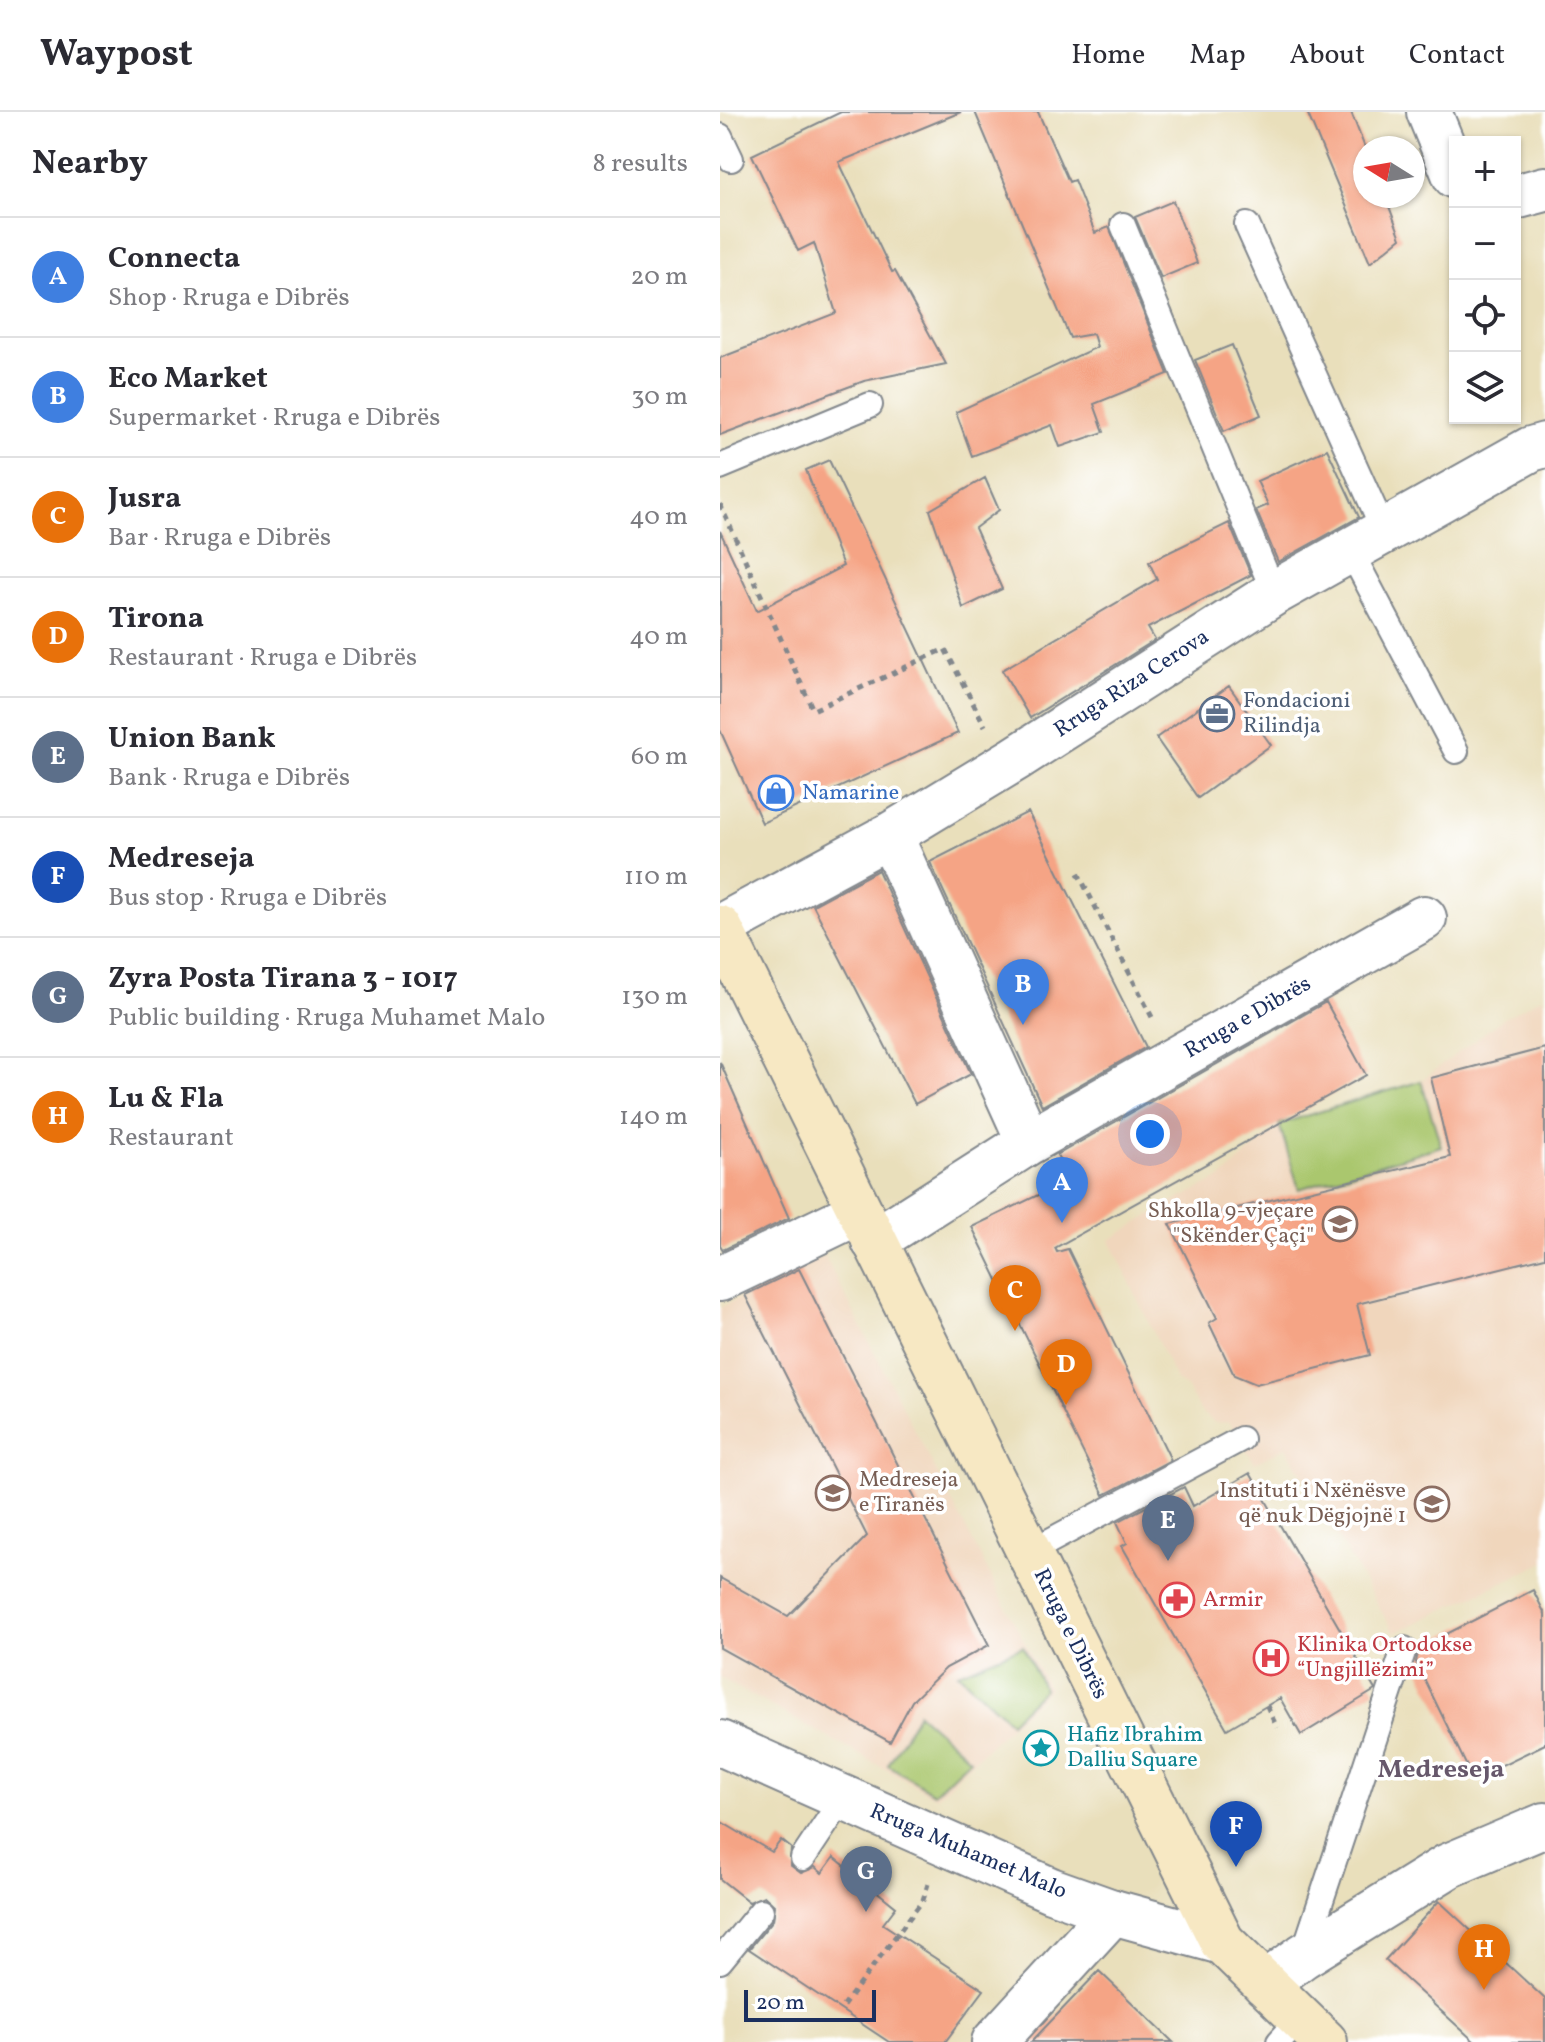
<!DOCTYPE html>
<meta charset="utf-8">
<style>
body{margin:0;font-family:Vollkorn,serif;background:#f2f2f3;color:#2b2b33}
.controls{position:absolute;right:24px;top:24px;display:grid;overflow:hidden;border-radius:0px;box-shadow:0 2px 6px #0004}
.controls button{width:72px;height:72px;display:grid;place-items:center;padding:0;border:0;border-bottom:2px solid #e1e1e2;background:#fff;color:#2b2b33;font:40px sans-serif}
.compass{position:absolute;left:633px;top:24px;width:72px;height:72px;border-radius:50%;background:#fff;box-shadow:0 2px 6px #0004;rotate:281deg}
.scale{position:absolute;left:24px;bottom:20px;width:132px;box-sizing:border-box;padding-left:8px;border:4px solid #1b2f5e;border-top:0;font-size:22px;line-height:28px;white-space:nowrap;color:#1b2f5e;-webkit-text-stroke:6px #fff;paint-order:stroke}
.you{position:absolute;left:430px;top:1022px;width:28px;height:28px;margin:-20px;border:6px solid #fff;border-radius:50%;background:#1a73e8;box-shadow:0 0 0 12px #1a73e833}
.badge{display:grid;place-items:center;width:52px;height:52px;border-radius:50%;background:#1f6fb2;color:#fff;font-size:26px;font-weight:700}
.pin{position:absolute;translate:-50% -66px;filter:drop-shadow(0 2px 4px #0008)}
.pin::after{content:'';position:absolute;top:42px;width:28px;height:24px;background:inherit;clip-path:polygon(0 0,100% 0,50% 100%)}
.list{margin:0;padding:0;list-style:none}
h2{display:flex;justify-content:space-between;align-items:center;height:104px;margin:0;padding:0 32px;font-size:34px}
h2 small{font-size:26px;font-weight:400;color:#7c7c81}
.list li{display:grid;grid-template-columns:52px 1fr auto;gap:24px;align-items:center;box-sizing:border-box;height:120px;padding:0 32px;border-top:2px solid #e1e1e2}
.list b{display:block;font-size:30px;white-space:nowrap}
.list p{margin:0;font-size:26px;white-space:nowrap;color:#7c7c81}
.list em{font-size:26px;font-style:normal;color:#7c7c81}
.icon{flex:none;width:44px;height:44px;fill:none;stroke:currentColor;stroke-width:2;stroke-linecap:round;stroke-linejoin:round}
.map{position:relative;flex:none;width:825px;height:1930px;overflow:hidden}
header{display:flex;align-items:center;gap:48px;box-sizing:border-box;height:112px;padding:0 40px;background:#fff;border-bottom:2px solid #e1e1e2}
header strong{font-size:38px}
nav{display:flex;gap:44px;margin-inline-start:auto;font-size:28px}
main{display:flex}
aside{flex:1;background:#fff}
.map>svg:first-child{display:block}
</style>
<header>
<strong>Waypost</strong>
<nav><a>Home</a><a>Map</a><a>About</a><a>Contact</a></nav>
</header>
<main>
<aside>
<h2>Nearby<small>8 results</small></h2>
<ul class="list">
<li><span class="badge" style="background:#3f7fe0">A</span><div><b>Connecta</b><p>Shop · Rruga e Dibrës</p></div><em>20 m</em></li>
<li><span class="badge" style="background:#3f7fe0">B</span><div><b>Eco Market</b><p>Supermarket · Rruga e Dibrës</p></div><em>30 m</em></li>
<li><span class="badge" style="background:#e8710a">C</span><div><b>Jusra</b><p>Bar · Rruga e Dibrës</p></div><em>40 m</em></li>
<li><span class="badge" style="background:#e8710a">D</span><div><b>Tirona</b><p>Restaurant · Rruga e Dibrës</p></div><em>40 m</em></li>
<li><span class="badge" style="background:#5c6f8a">E</span><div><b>Union Bank</b><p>Bank · Rruga e Dibrës</p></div><em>60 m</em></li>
<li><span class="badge" style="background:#1a4fb4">F</span><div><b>Medreseja</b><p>Bus stop · Rruga e Dibrës</p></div><em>110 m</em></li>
<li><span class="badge" style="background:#5c6f8a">G</span><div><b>Zyra Posta Tirana 3 - 1017</b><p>Public building · Rruga Muhamet Malo</p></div><em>130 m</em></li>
<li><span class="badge" style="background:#e8710a">H</span><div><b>Lu &amp; Fla</b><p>Restaurant</p></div><em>140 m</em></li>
</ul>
</aside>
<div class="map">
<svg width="825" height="1930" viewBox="0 0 825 1930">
<rect width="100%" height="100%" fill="#fff"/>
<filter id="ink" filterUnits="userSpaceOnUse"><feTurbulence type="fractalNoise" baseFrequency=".0125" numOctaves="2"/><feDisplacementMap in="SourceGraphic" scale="16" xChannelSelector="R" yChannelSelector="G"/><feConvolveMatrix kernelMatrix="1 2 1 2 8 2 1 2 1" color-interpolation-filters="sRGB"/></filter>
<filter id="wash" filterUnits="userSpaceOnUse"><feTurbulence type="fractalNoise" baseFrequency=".006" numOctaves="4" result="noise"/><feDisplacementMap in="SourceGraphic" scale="32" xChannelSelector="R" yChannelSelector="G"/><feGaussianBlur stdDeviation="1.8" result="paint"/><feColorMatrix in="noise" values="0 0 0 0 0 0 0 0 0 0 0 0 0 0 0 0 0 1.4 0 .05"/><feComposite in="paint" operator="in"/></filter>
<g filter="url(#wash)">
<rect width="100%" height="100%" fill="#e9dfbb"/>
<path fill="#f0d6bc" d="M822 885 825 893V1450L674 1521 566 1335 535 1351 509 1310 495 1311 482 1301 466 1275 457 1270 390 1128 442 1096 503 1065 559 1012 701 969 781 908Z
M104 1143 329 1577 216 1685 0 1566V1196Z"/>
<path fill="#aac76e" stroke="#627b66" stroke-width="2" d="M701 969 721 1034 579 1077 559 1012Z
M303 1534 324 1577 290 1610 238 1561Z
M198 1601 250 1647 214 1681 168 1653Z"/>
<g id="blocks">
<path fill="#f5a485" d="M121 0H241L119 50 172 160 175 159 226 252 144 269 0 323V246L116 201 94 131 78 139 32 43Z
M255 0H318L349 70 354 68 375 121 389 115 448 262 374 292 384 320 340 335 332 313 252 344 236 300 377 235 373 222 350 226Z
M587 0H631L645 36V84H665L681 126 650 151Z
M453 89 477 151 441 166 415 105Z
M512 233 541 303 504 319 475 248Z
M607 337 639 405 558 450 536 398 548 393 537 369Z
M109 348 238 621 42 711 0 618V419L37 499 123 454 86 358Z
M265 366 279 398 255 416 282 477 243 496 210 398Z
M509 411 531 463 428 516 435 528 310 606 282 558 437 467 429 450Z
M509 574 551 633 478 686 436 626Z
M308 700 426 935 322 994 210 750Z
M158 758 251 962 195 992 93 793Z
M606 890 646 963 335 1136 337 1140 348 1137 451 1348 384 1383 252 1115 351 1067 337 1043Z
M825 936V1145L637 1192 650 1243 536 1272 514 1263 489 1211 497 1206 450 1112 730 1045 711 966Z
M0 950 69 1106 3 1138 0 1133Z
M79 1157 269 1533 226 1556 192 1589 170 1630 0 1536V1466L68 1504 147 1424 25 1183Z
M530 1361 655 1578 581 1623 560 1586 507 1617 402 1434 407 1431 397 1410 464 1375 473 1394Z
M813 1478 825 1502V1632L753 1667 696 1550 699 1536Z
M0 1709 52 1740 61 1728 71 1736 70 1753 81 1761 95 1755 102 1761 114 1745 176 1795 163 1812 264 1878 225 1930H169L29 1837 53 1808 55 1794 44 1784 29 1790 0 1767Z
M719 1789 825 1887V1930H755L665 1848Z
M379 1859 453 1930H311Z"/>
</g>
</g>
<g filter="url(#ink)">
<use href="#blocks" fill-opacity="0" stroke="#82878c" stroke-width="2"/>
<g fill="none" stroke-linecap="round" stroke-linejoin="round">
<g stroke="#82878c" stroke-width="28">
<path id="service" d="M0 24 11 47
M403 113 554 481
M527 113 665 421
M0 355 150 293
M631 440 736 639
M309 1440 521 1327
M83 1746 123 1686
M583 1843 684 1537
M0 1849 41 1799
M559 1930 580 1907"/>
</g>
<g stroke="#82878c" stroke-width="48">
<path id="minor" d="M709 0 735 64
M795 85 825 77
M170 723 309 1030
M0 815 170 723 295 647 554 481 811 337 825 333
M154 1129 309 1030 704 806
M0 1167 139 1100
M545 1872 583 1844 728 1754 825 1713
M274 1930 393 1800"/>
</g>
<g stroke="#82878c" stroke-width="48">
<path id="tertiary" d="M0 1631 331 1778 393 1800 502 1830"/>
</g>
<g stroke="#82878c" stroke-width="48">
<path id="secondary" d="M0 816 502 1830 605 1930"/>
</g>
<path stroke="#82878c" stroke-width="5" stroke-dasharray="6 6" stroke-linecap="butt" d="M0 392 93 598 225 537 265 614
M358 761 434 909
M547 1594 557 1616
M123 1894 203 1788 208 1772"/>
<use href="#service" stroke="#fff" stroke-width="24"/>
<use href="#minor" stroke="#fff" stroke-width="44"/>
<use href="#tertiary" stroke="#fff" stroke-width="44"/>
<use href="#secondary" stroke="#f7e8c3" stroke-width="44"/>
</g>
</g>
<defs>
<g id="office-ring" transform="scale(1.8)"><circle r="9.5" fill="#fff" stroke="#5c6f8a" stroke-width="1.5"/><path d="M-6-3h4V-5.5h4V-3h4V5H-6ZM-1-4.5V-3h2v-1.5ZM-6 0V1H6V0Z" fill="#5c6f8a"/></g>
<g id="shop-ring" transform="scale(1.8)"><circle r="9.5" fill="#fff" stroke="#3f7fe0" stroke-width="1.5"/><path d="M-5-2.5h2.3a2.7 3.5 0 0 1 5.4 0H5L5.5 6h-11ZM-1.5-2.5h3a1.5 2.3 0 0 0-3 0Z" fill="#3f7fe0"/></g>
<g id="school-ring" transform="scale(1.8)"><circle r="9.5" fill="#fff" stroke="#8d6e63" stroke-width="1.5"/><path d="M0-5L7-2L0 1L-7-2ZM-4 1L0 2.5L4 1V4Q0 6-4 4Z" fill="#8d6e63"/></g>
<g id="pharmacy-ring" transform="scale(1.8)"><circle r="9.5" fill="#fff" stroke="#e0444e" stroke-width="1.5"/><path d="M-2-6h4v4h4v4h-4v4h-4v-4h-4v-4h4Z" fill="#e0444e"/></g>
<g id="hospital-ring" transform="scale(1.8)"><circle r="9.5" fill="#fff" stroke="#e0444e" stroke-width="1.5"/><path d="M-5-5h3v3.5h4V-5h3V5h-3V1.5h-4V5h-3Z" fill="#e0444e"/></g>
<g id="sight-ring" transform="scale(1.8)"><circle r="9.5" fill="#fff" stroke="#0f9aa8" stroke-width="1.5"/><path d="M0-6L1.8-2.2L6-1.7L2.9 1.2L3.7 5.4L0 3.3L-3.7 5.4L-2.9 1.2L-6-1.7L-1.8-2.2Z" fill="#0f9aa8"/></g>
</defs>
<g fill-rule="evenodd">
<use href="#office-ring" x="497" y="602"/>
<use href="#shop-ring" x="56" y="681"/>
<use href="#school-ring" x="620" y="1112"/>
<use href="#school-ring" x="113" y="1381"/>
<use href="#school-ring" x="712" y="1392"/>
<use href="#pharmacy-ring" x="457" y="1488"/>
<use href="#hospital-ring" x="551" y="1546"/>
<use href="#sight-ring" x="321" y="1636"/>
</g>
<g text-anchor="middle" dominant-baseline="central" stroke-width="7" stroke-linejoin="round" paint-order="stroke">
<g font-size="22" fill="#1b2f5e" stroke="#fff">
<text transform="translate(412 572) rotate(-33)">Rruga Riza Cerova</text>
<text transform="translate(528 906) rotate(-30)">Rruga e Dibrës</text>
<text transform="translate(350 1522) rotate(64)">Rruga e Dibrës</text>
<text transform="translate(248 1740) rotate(23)">Rruga Muhamet Malo</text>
</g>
<g font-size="22" fill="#4e5e75" stroke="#fff" text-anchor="start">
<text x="523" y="589">Fondacioni<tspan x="523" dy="25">Rilindja</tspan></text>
</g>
<g font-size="22" fill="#366cbe" stroke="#fff" text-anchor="start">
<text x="82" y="681">Namarine</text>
</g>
<g font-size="22" fill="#785e54" stroke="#fff" text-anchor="end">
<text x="594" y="1099">Shkolla 9-vjeçare<tspan x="594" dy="25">"Skënder Çaçi"</tspan></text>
<text x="139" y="1368" text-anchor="start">Medreseja<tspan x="139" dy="25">e Tiranës</tspan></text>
<text x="686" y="1379">Instituti i Nxënësve<tspan x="686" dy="25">që nuk Dëgjojnë 1</tspan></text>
</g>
<g font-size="22" fill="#be3a42" stroke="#fff" text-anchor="start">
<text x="483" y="1488">Armir</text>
<text x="577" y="1533">Klinika Ortodokse<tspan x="577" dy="25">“Ungjillëzimi”</tspan></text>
</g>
<g font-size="22" fill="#0d838f" stroke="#fff" text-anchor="start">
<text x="347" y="1623">Hafiz Ibrahim<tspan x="347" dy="25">Dalliu Square</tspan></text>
</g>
<g font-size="26" font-weight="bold" fill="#67586c" stroke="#fff">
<text x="721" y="1658">Medreseja</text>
</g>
</g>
</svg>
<div class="controls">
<button>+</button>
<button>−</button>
<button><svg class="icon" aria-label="locate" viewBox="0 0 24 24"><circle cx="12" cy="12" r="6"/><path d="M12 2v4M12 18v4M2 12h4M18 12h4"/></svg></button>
<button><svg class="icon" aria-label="layers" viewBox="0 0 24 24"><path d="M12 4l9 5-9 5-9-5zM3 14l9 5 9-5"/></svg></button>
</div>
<svg class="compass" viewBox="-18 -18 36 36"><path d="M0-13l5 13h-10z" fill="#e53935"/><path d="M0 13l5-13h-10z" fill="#7c7c81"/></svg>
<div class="scale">20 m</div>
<div class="you"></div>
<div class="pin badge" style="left:342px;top:1111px;background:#3f7fe0">A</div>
<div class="pin badge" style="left:303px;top:913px;background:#3f7fe0">B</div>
<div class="pin badge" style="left:295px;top:1219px;background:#e8710a">C</div>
<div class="pin badge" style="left:346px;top:1293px;background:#e8710a">D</div>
<div class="pin badge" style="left:448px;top:1449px;background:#5c6f8a">E</div>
<div class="pin badge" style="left:516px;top:1755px;background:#1a4fb4">F</div>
<div class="pin badge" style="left:146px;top:1800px;background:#5c6f8a">G</div>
<div class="pin badge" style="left:764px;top:1878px;background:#e8710a">H</div>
</div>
</main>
